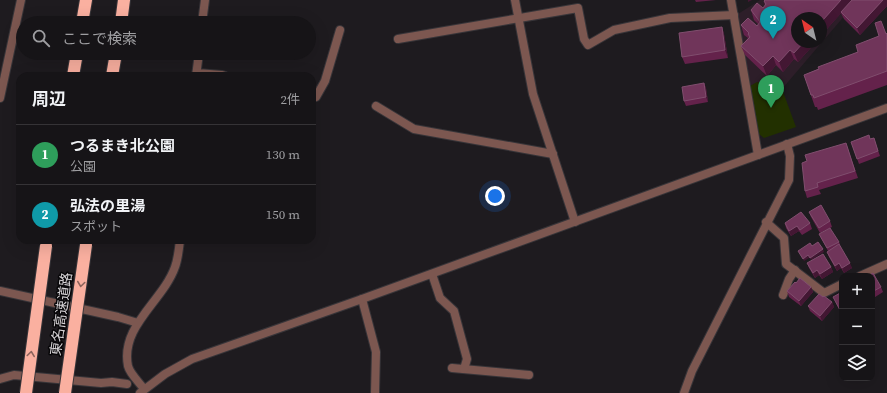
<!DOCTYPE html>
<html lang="ja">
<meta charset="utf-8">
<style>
body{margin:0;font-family:"Source Serif 4","Noto Sans JP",serif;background:#232124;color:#f1f3f6}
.controls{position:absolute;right:12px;bottom:12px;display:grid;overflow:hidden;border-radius:8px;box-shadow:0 4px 16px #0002}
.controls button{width:36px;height:36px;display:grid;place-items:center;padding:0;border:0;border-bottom:1px solid #353336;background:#161417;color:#f1f3f6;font:20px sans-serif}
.compass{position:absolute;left:791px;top:12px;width:36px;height:36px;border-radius:50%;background:#161417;box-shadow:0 4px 16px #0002;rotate:325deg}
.you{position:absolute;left:495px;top:196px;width:14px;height:14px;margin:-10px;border:3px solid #fff;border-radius:50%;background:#1a73e8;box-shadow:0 0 0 6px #1a73e833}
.badge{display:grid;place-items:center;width:26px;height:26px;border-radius:50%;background:#0b8043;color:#fff;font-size:13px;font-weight:700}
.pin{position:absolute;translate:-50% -33px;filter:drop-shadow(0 1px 2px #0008)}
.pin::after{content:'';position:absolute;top:21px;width:14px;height:12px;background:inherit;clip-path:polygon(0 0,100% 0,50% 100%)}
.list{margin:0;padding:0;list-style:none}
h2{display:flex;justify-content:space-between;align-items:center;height:52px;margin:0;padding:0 16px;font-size:17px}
h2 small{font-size:13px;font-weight:400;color:#9e9ea1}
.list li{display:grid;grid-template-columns:26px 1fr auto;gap:12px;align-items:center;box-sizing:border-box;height:60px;padding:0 16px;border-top:1px solid #353336}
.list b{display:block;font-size:15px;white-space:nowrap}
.list p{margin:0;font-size:13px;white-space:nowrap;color:#9e9ea1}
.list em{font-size:13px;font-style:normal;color:#9e9ea1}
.icon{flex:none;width:22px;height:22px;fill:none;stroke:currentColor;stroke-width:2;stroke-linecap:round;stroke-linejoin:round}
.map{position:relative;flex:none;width:887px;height:393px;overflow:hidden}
.search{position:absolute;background:#161417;box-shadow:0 4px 16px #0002;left:16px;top:16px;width:300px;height:44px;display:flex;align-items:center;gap:10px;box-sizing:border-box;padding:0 14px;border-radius:22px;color:#9e9ea1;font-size:15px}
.panel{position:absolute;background:#161417;box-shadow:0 4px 16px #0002;left:16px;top:72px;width:300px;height:172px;border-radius:12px}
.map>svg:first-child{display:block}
</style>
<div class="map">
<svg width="887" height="393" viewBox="0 0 887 393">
<rect width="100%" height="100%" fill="#1e1b1f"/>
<path fill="#2d1e29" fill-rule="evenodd" d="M760 0H858L782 89 750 86 738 14ZM797 18H821V42H797Z"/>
<path fill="#223000" d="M757 82 782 89 796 127 764 138 759 134 750 86Z"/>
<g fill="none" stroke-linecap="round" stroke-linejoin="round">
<g stroke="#383539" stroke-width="10">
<path id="service" d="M398 39 578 8 584 39 588 45 614 30 670 18 734 15
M376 106 414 129 553 154
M783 295 789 279 795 270
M362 299 376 352 375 393
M452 368 529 375"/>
</g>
<g stroke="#383539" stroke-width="10">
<path id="pedestrian" d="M0 379 14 375 101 383 112 382 127 384"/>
</g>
<g stroke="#383539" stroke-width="10">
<path id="minor" d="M515 0 533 94 575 222
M731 0 758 155
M202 23 205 0
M197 73 222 75 225 76
M196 76 199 53
M0 98 21 0
M312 98 316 97 325 81 340 30
M766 222 784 238 786 264 824 293 842 284
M432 274 440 298 454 311 467 359 464 369
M860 276 887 264
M0 291 118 317 138 323
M144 389C139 382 130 374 128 366 120 326 163 301 175 267 178 259 179 249 180 240
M684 393 692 371 789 180 790 156 787 144"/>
</g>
<g stroke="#383539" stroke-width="10">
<path id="tertiary" d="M140 393 165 374 192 359 362 299 887 108"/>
</g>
<g stroke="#383539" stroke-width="14">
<path id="motorway" d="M82 23 86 0
M121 23 124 0
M73 76 77 53
M112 76 116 53"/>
</g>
<use href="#service" stroke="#7c5750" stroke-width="8"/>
<use href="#pedestrian" stroke="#7c5750" stroke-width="8"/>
<use href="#minor" stroke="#7c5750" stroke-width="8"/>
<use href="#tertiary" stroke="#7c5750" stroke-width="8"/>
<use href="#motorway" stroke="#fab0a0" stroke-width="12"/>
<g stroke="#383539" stroke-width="14" stroke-linecap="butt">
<path id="motorway-bridge" d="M26 393 46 246
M65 393 86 245"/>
</g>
<use href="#motorway-bridge" stroke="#fab0a0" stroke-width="12"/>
</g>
<path fill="#64224b" d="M695 0H716L696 2Z
M887 0V6L860 35 844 19 841 13 826 30 822 26H821V18H797V42H816L798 62 794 59 783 72 776 65 767 76 745 55 741 46 748 38 744 35 741 25 757 26 758 24 754 20 751 10 763 8 765 6 764 1Z
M722 27 724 34 728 58 685 64 682 57Z
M887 33V85L818 110 817 107H815L804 75 858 52Z
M704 83 706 88 708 102 686 106 684 101Z
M874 138 880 156 859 164 851 142 870 139Z
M846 143 858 178 819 190 821 194 807 198 805 191 807 161Z
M809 212 830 221 832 227 820 233 811 217Z
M785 223H810L812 229 802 235 799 231 791 236 786 228Z
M819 234 839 242 840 244 839 245 852 268 844 273 841 268 837 271 829 257 827 252 828 251Z
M807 263 831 267 833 272 822 279 819 275 815 278 809 268Z
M872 276 881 287 883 292 872 299Z
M796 283 811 287 813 292 801 306 789 297 787 291Z
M842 292V312L841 313 833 297Z
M832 302 834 307 822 321 810 311 808 306Z"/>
<path fill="#431733" d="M748 0H752L748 2Z
M841 0H853L826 30 823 20Z
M883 0H887V6L860 35 857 28Z
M722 27 724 34 728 58 725 50Z
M804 42H816L798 62 794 53Z
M790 50 794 59 783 72 779 62Z
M773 56 776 65 767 76 763 66Z
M704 83 706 88 708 102 706 97Z
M797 226 799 231 791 236 789 231Z
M823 249 824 252 811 260 810 258Z
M808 255 809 258 804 261 803 259Z
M839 263 841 268 837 271 835 266Z
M850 263 852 268 844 273 842 268Z
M831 267 833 272 822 279 820 274Z
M817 270 819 275 815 278 813 273Z
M811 287 813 292 801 306 799 301Z
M832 302 834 307 822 321 820 316Z"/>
<path fill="#70355a" stroke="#804e6e" d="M765 0H841L823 20 818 16 817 18H797V42H804L794 53 790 50 779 62 773 56 763 66 741 46 750 37 748 34 749 33 741 25 748 18 757 26 760 22 751 10 757 3 763 8 766 4 764 1Z
M852 0H883L857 28 841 12Z
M881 21 886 34 887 33V71L814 98 813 95H811L804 75 819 69 818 67 858 52 856 45 879 36 875 23Z
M722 27 725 50 682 57 679 33Z
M704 83 706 97 684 101 682 87Z
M869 135 870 139 874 138 878 151 857 159 851 142Z
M846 143 855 171 817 183 818 187 805 191 802 163 807 161 805 155Z
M821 205 830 221 819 228 809 212Z
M801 212 810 223 800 230 797 226 789 231 785 223Z
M830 228 839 242 827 248 819 234Z
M818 242 823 249 810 258 808 255 803 259 798 251 810 243 812 246Z
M839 244 850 263 842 268 839 263 835 266 827 252Z
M823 254 831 267 820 274 817 270 813 273 807 263Z
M873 273 881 287 872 292V276H868Z
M800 278 811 287 799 301 787 291 795 282 796 283Z
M842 292V309L840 310 833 297Z
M819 294 823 297 824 296 832 302 820 316 808 306Z"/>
<defs><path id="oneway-chevron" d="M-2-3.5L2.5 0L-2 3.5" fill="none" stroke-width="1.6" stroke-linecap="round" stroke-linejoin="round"/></defs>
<g stroke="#8d645c">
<use href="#oneway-chevron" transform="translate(81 284) rotate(98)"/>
<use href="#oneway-chevron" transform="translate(31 354) rotate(-82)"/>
</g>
<g text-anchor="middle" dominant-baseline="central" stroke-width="3" stroke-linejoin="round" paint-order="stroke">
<g font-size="14" fill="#d6d3d6" stroke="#070608">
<text transform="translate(61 314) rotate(-82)">東名高速道路</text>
</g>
</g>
</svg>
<div class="controls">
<button>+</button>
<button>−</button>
<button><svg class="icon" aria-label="layers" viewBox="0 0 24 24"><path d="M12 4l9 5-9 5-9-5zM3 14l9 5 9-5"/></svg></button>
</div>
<svg class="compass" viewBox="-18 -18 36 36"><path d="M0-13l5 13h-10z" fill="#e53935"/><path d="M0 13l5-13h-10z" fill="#9e9ea1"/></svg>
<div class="you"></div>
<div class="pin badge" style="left:771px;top:108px;background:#2e9e5b">1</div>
<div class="pin badge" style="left:773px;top:39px;background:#0f9aa8">2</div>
<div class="search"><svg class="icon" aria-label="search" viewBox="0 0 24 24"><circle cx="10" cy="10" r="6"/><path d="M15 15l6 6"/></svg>ここで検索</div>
<section class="panel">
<h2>周辺<small>2件</small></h2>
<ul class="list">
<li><span class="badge" style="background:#2e9e5b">1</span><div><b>つるまき北公園</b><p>公園</p></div><em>130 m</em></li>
<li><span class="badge" style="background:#0f9aa8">2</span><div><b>弘法の里湯</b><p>スポット</p></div><em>150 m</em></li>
</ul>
</section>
</div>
